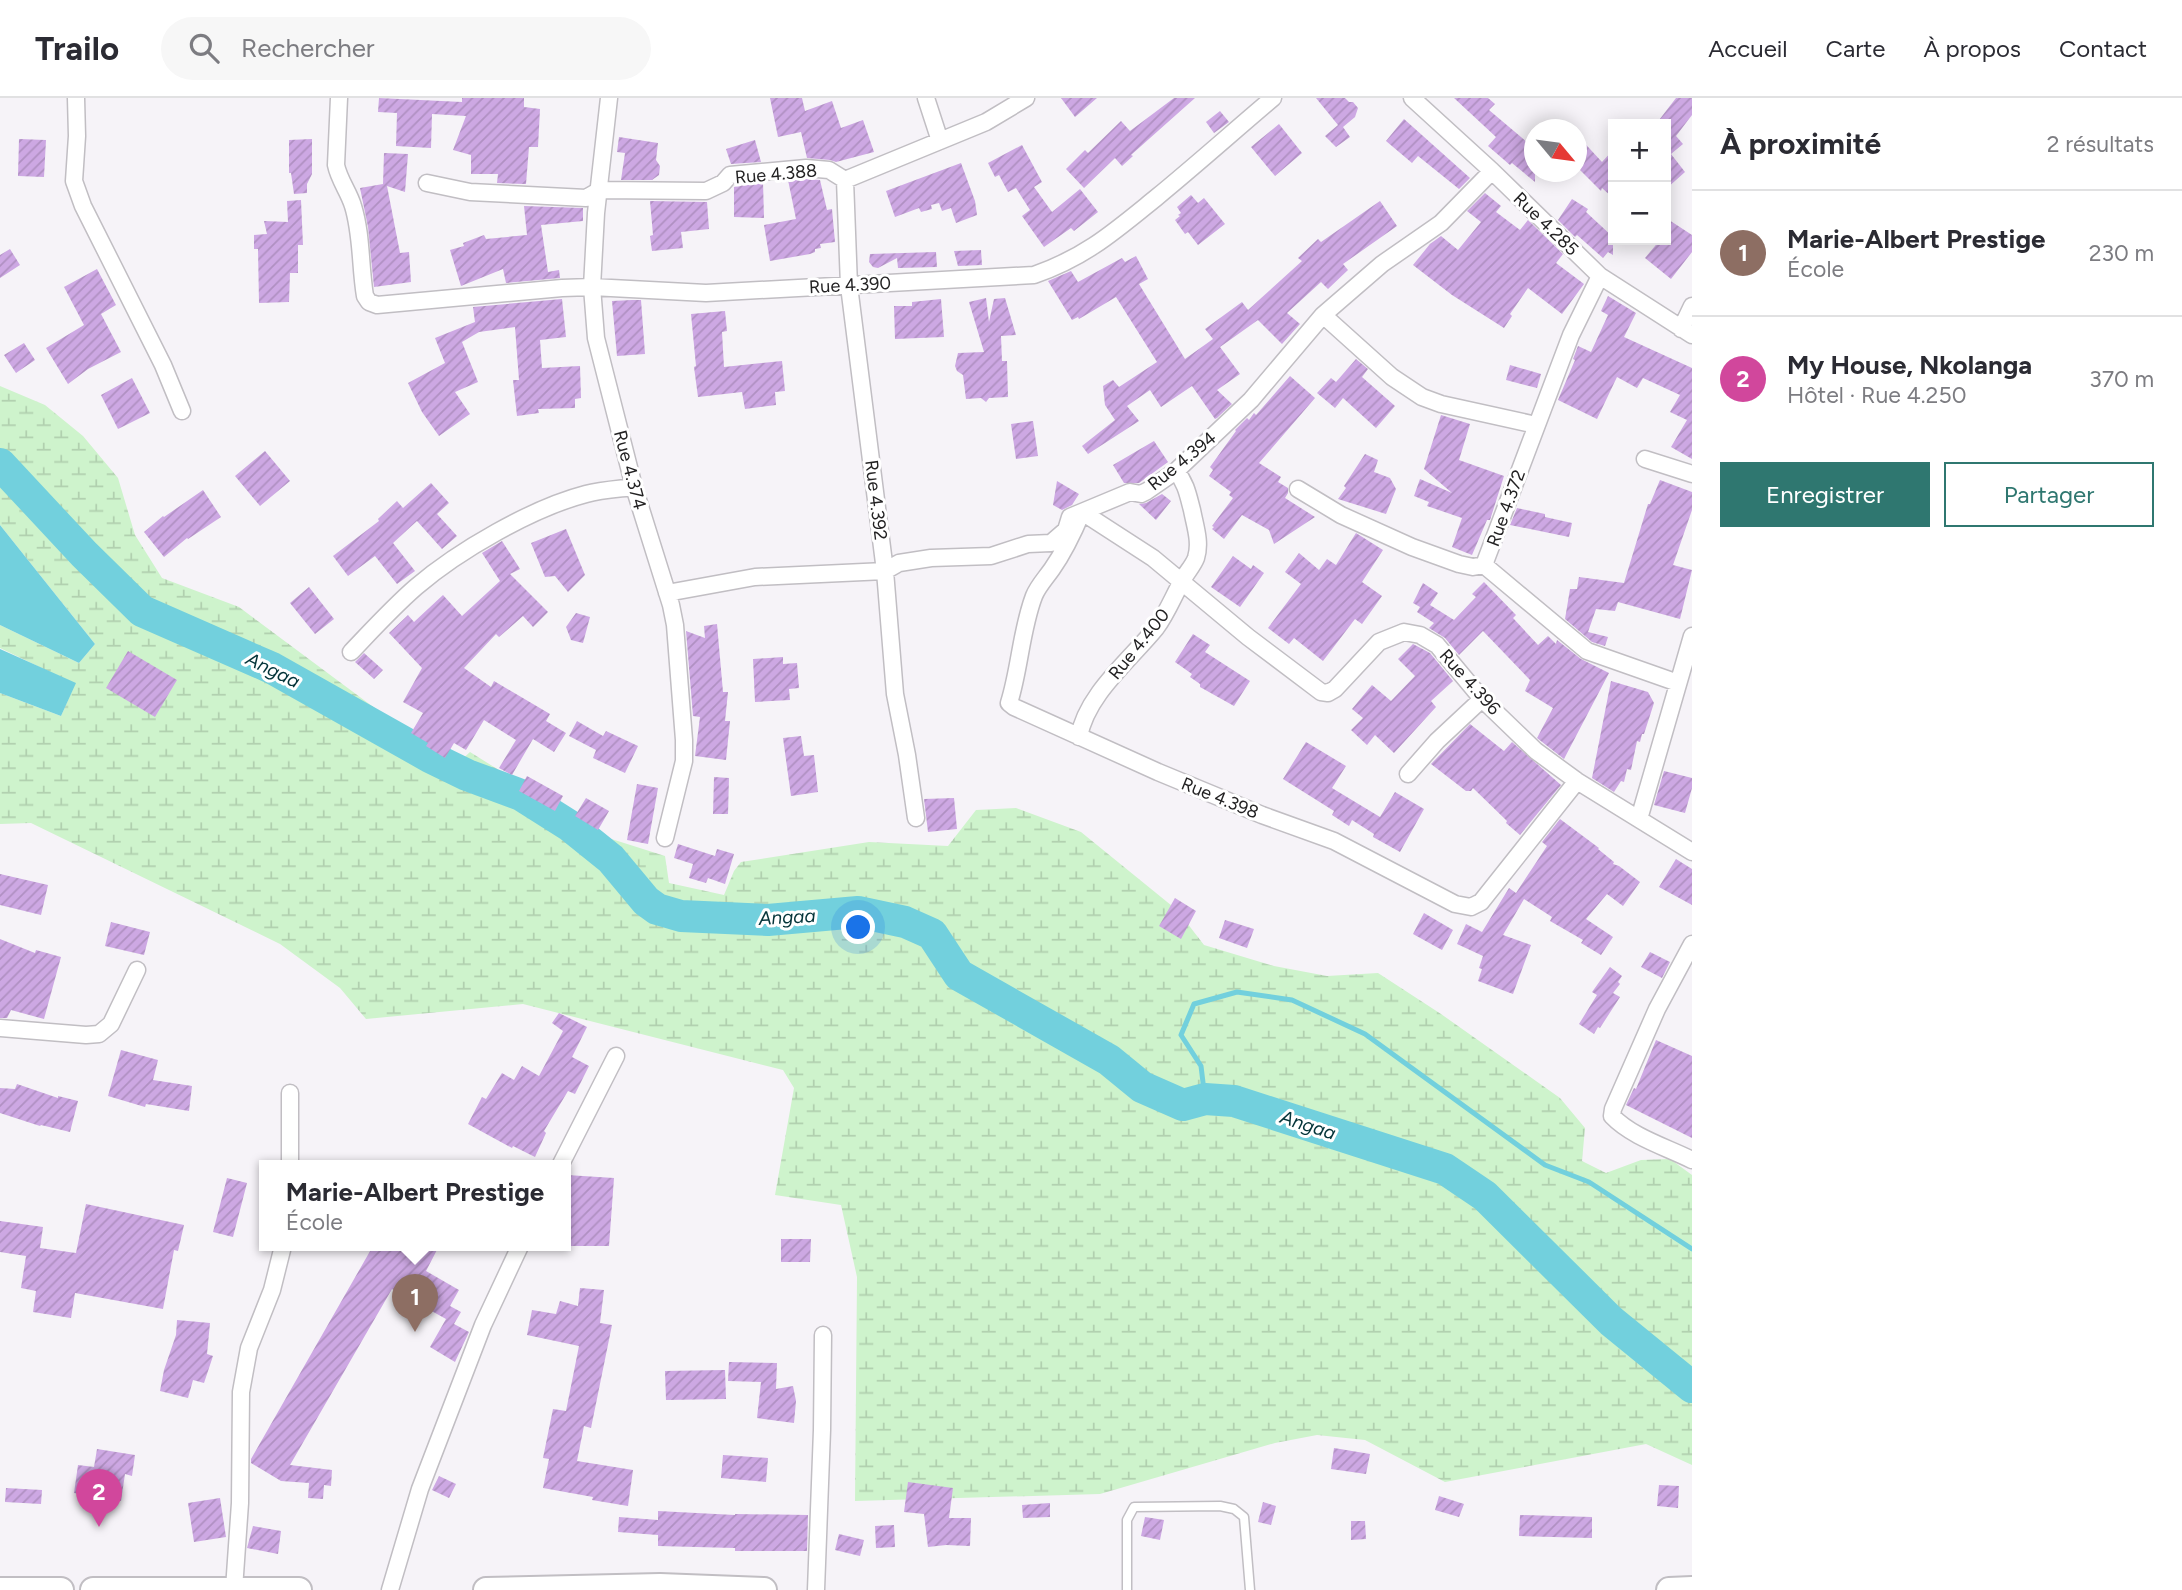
<!DOCTYPE html>
<html lang="fr">
<meta charset="utf-8">
<style>
body{margin:0;font-family:Figtree,sans-serif;background:#f7f7f7;color:#2b2b33}
.controls{position:absolute;right:21px;top:21px;display:grid;overflow:hidden;border-radius:0px;box-shadow:0 4px 18px #0003}
.controls button{width:63px;height:63px;display:grid;place-items:center;padding:0;border:0;border-bottom:2px solid #e1e1e2;background:#fff;color:#2b2b33;font:35px sans-serif}
.compass{position:absolute;left:1524px;top:21px;width:63px;height:63px;border-radius:50%;background:#fff;box-shadow:0 4px 18px #0003;rotate:119deg}
.you{position:absolute;left:859px;top:830px;width:24px;height:24px;margin:-18px;border:5px solid #fff;border-radius:50%;background:#1a73e8;box-shadow:0 0 0 10px #1a73e833}
.badge{display:grid;place-items:center;width:46px;height:46px;border-radius:50%;background:#2f7770;color:#fff;font-size:23px;font-weight:700}
.pin{position:absolute;translate:-50% -58px;filter:drop-shadow(0 2px 4px #0008)}
.pin::after{content:'';position:absolute;top:37px;width:24px;height:21px;background:inherit;clip-path:polygon(0 0,100% 0,50% 100%)}
.popup{position:absolute;left:259px;top:1062px;width:312px;height:91px;box-sizing:border-box;display:grid;place-content:center;border-radius:0px;background:#fff;filter:drop-shadow(0 2px 5px #0005);font-size:23px;white-space:nowrap;color:#7c7c81}
.popup b{font-size:26px;color:#2b2b33}
.popup::after{content:'';position:absolute;left:50%;top:100%;margin-left:-14px;border:14px solid transparent;border-top-color:#fff}
.list{margin:0;padding:0;list-style:none}
h2{display:flex;justify-content:space-between;align-items:center;height:91px;margin:0;padding:0 28px;font-size:30px}
h2 small{font-size:23px;font-weight:400;color:#7c7c81}
.list li{display:grid;grid-template-columns:46px 1fr auto;gap:21px;align-items:center;box-sizing:border-box;height:126px;padding:0 28px;border-top:2px solid #e1e1e2}
.list b{display:block;font-size:26px;white-space:nowrap}
.list p{margin:0;font-size:23px;white-space:nowrap;color:#7c7c81}
.list em{font-size:23px;font-style:normal;color:#7c7c81}
.actions{display:flex;gap:14px;padding:21px 28px}
.actions a{flex:1;padding:16px 0;border:2px solid #2f7770;border-radius:0px;text-align:center;font-size:24px;color:#2f7770}
.actions .main{background:#2f7770;color:#fff}
.icon{flex:none;width:38px;height:38px;fill:none;stroke:currentColor;stroke-width:2;stroke-linecap:round;stroke-linejoin:round}
.map{position:relative;flex:none;width:1692px;height:1492px;overflow:hidden}
header{display:flex;align-items:center;gap:42px;box-sizing:border-box;height:98px;padding:0 35px;background:#fff;border-bottom:2px solid #e1e1e2}
header strong{font-size:33px}
nav{display:flex;gap:38px;margin-inline-start:auto;font-size:24px}
.search{width:490px;height:63px;background:#f7f7f7;display:flex;align-items:center;gap:18px;box-sizing:border-box;padding:0 24px;border-radius:38px;color:#7c7c81;font-size:26px}
main{display:flex}
aside{flex:1;background:#fff}
.map>svg:first-child{display:block}
</style>
<header>
<strong>Trailo</strong>
<div class="search"><svg class="icon" aria-label="search" viewBox="0 0 24 24"><circle cx="10" cy="10" r="6"/><path d="M15 15l6 6"/></svg>Rechercher</div>
<nav><a>Accueil</a><a>Carte</a><a>À propos</a><a>Contact</a></nav>
</header>
<main>
<div class="map">
<svg width="1692" height="1492" viewBox="0 0 1692 1492">
<defs>
<pattern id="wetland-marsh" width="20" height="14" patternUnits="userSpaceOnUse" patternTransform="scale(1.75)"><rect width="20" height="14" fill="#cef3cc"/><path d="M1 5h8M5 5V1M11 12h8M15 12V8" fill="none" stroke="#b1d0af"/></pattern>
<pattern id="building-hatch" width="6" height="6" patternUnits="userSpaceOnUse" patternTransform="scale(1.75)"><rect width="6" height="6" fill="#cda8e3"/><path d="M-1 1l2-2M0 6l6-6M5 7l2-2" fill="none" stroke="#b090c2"/></pattern>
</defs>
<rect width="100%" height="100%" fill="#f6f3f8"/>
<path fill="url(#wetland-marsh)" d="M0 288 45 307 83 338 118 380 135 437 162 480 239 509 454 669 470 654 526 689 580 731 665 758 669 785 724 797 734 773 741 764 869 744 948 748 976 712 1016 710 1081 734 1177 812 1204 847 1274 868 1327 878 1378 875 1441 916 1560 1000 1585 1030 1582 1063 1606 1075 1641 1062 1670 1061 1692 1077V1367L1646 1346 1445 1384 1365 1342 1317 1337 1275 1345 1100 1396 855 1403 857 1179 841 1107 775 1097 794 990 783 972 523 906 366 921 340 890 280 846 31 725 0 726V595L61 618 75 586 0 550V527L79 565 95 546 0 427Z"/>
<path fill="#72d0dd" d="M0 427 95 546 79 565 0 527Z
M0 551 76 585 61 618 0 595Z"/>
<g fill="none" stroke-linecap="round" stroke-linejoin="round">
<path stroke="#72d0dd" stroke-width="5" d="M1205 1001 1201 968 1181 937 1194 906 1237 894 1292 902 1365 936 1545 1067 1589 1084 1692 1151"/>
<path stroke="#72d0dd" stroke-width="32" d="M0 366 84 456 142 513 272 570 430 659 467 677 521 697 570 728 611 761 646 803 657 811 681 818 768 822 858 814 905 824 932 836 959 877 1109 962 1142 989 1183 1007 1205 1001 1234 1003 1445 1071 1485 1098 1611 1223 1692 1289"/>
</g>
<path fill="url(#building-hatch)" d="M379 0 462 4V0H524V9L540 11 538 49H529L526 86 497 85 498 76H471V57L453 52 466 18 432 16 431 50 396 48 397 15 378 14Z
M770 0H802L805 13 832 3 841 30 863 22 874 54 836 64 830 62 807 60 801 34 778 39Z
M1061 0H1097L1075 19Z
M1174 0H1195L1131 57 1133 58 1122 68 1115 60 1084 90 1066 71 1085 52 1088 55 1121 23 1130 33Z
M1316 0H1345L1349 4H1353L1358 10 1355 19 1343 29 1350 39 1336 49 1325 38 1338 27Z
M1454 0H1488L1495 6 1489 12 1535 51V84L1512 65 1510 67 1488 48 1496 39Z
M1676 0H1692V17L1676 38 1683 46 1671 56 1685 74 1666 91V26H1656Z
M1220 13 1229 24 1214 35 1206 24Z
M1404 21 1470 80 1459 91 1418 58 1412 65 1386 43Z
M1279 26 1302 55 1275 78 1251 49Z
M1577 37 1602 64 1613 52V100L1602 90 1601 93 1577 69Z
M619 39 658 45 656 62 660 68 659 77 652 82H621L625 55 617 54Z
M19 41 46 42 44 79 18 78Z
M312 41V76L307 86V95L294 96 291 75H289V42Z
M755 42 761 64 731 66 726 51Z
M1022 47 1042 84 1034 89 1052 114 1080 91 1098 114 1074 133 1071 130 1044 149 1022 118 1030 112 1016 90 1008 94 999 77 995 79 988 65Z
M384 55 408 56 405 94 387 88 400 155 409 154 411 184 374 189 368 129 360 90 383 86Z
M961 65 975 103 977 117 956 125 951 110 942 113 939 105 931 107 932 111 921 114 919 110 895 119 886 93Z
M806 81 820 82 827 112 832 111 835 144 820 146 821 150 815 151V154L810 156 770 163 764 127 796 121 788 82Z
M763 84 764 120 734 119V89Z
M1485 95 1501 108 1496 114 1520 132 1528 122 1563 156 1556 165 1584 186 1562 216 1528 190 1510 216 1512 218 1504 230 1452 197 1413 167 1430 146 1441 138 1458 152 1481 124 1467 113Z
M1191 97 1198 105 1204 100 1225 126 1198 147 1188 134 1185 136 1175 122 1180 118 1178 117 1181 115 1177 109Z
M1572 101 1588 111 1586 114 1613 139V157L1608 154 1603 160 1577 137 1575 139 1558 122Z
M301 102 303 147H298V175H290L289 204 259 205 258 151H254V137L267 136 264 123 288 124 287 103Z
M650 103 707 104 709 131 681 134 683 150 652 153 650 138 653 137Z
M1380 103 1397 128 1343 166 1348 172 1328 191 1321 184 1287 215 1300 226 1282 246 1258 222 1220 249 1240 276 1217 292 1232 306 1217 320 1215 321 1192 288 1161 309 1150 292 1127 308 1139 323 1088 356 1082 348 1115 322 1105 307 1103 288 1113 282 1119 289 1157 264 1116 199 1079 221 1078 219 1072 222 1048 183 1071 173 1078 184 1122 160 1125 164 1136 158 1148 181 1139 186 1185 261 1213 241 1205 231 1242 204 1248 212 1302 163 1298 160 1318 141 1321 144Z
M524 108 583 110V123L541 127 548 174 559 172 560 180 506 185 503 171 461 188 450 152 464 148 463 145 484 137 486 141 527 137Z
M1666 120 1692 137V154L1671 181 1645 160 1660 142H1666Z
M10 151 20 167 0 180V157Z
M981 152 982 167 958 168 954 153Z
M936 154 937 169 898 170 897 160 878 170 873 169 869 164 870 156Z
M97 171 116 207 101 216 121 254 88 271 68 286 46 250 84 227 64 189Z
M1608 198 1636 215 1624 239 1692 270V361L1671 349 1687 322 1670 314 1680 297 1643 280 1637 290 1617 279 1597 321 1558 302 1575 262 1573 261 1578 248 1591 254 1608 217 1601 213Z
M986 200 989 224 994 201 1005 200 1016 237 1001 238 1002 263H1007L1008 299 989 300 986 304 981 300 966 301 963 277 957 273 955 268 958 255 984 254 969 204Z
M562 201 566 239 540 242 542 270 580 268 581 300 575 301V310L538 311 539 315 517 318 513 282H519L515 229 479 234 462 244 478 284 455 294 470 316 439 338 422 314 408 285 445 265 435 240 475 224 473 209Z
M941 201 944 239 895 241 894 208H912V204Z
M632 202H641L645 256 617 258 612 203Z
M725 213 727 233 722 234 724 269 782 263 785 293 775 294 776 307 745 311 742 294 698 299 694 269 696 268 691 216Z
M24 245 35 262 16 275 4 257Z
M1356 261 1368 271 1362 279 1395 308 1376 330 1343 300 1335 310 1317 295 1331 280 1336 284Z
M1510 267 1541 276 1537 290 1506 282Z
M1290 278 1315 300 1259 365 1281 379 1278 384 1288 390V395L1285 400 1315 419 1274 446 1269 432 1242 417 1224 441 1212 431 1214 429 1212 428 1233 400 1229 397 1231 394 1209 378 1213 372 1210 369 1236 333 1235 332 1247 320 1249 322 1254 315 1256 317Z
M132 280 150 315 118 331 101 297Z
M1441 317 1470 326 1459 362 1504 378 1490 422H1487L1472 457 1452 449 1462 420 1427 408 1429 404 1414 398 1420 381 1452 395 1424 371Z
M1033 323 1038 358 1016 361 1011 326Z
M1154 343 1168 364 1139 385H1124L1113 367Z
M265 353 290 383 260 408 235 378Z
M1365 356 1378 362 1374 374 1390 380 1396 391 1386 416 1338 401 1346 390 1344 388Z
M1660 382 1692 394V412L1673 467 1692 472 1680 521 1618 504 1615 513 1596 511 1588 534 1608 539 1605 548 1592 544 1565 521 1570 491H1577L1579 479 1624 485 1648 406H1650Z
M1057 383 1079 396 1072 407 1062 412 1053 407Z
M431 385 449 405 437 416 457 438 442 451 417 423 393 445 415 473 397 486 375 458 348 478 333 458 379 423 378 421 397 403 403 410Z
M203 392 221 419 188 441 187 440 164 459 144 434 163 418 164 419Z
M1162 396 1171 403 1156 422 1139 406 1146 405Z
M1517 410 1545 416V419L1572 425 1569 439 1510 427Z
M566 431 585 477 568 494 555 478 545 479 531 445Z
M1356 435 1383 452 1362 484 1382 498 1362 526 1355 521 1323 563 1294 540 1289 546 1268 530 1301 486 1285 474 1299 455 1319 472 1327 461 1336 467Z
M502 443 520 471 510 476 548 514 533 529 523 518 499 539 496 536 464 570 491 589 494 583 550 616 546 623 566 635 554 654 533 641 512 677 499 670 516 642 484 622 466 652 454 645 445 660 426 648 428 645 411 635 423 615 403 604 422 570 389 535 408 517 414 524 443 497 462 518 500 483 482 455Z
M1233 458 1251 471 1253 467 1264 475 1240 509 1211 489Z
M1484 484 1516 517 1513 520 1538 547 1548 538 1556 546 1557 542 1581 561 1609 575 1564 661 1537 640 1553 610 1525 593 1530 582 1483 533 1459 557 1445 540 1429 530 1434 525 1417 514 1420 509 1413 505 1423 485 1438 495 1430 507 1454 522 1476 499 1472 496Z
M309 489 334 521 315 536 290 505Z
M576 515 590 519 583 545 571 542 566 529Z
M717 526 723 594H728L725 623H730L726 662 695 658 700 619 693 618 686 533 705 540 704 528Z
M1193 536 1210 547 1205 554 1250 583 1234 608 1200 589V586L1190 579 1192 576 1175 564Z
M1413 546 1430 555 1453 583 1431 603 1436 609 1394 655 1375 637 1367 647 1351 632 1363 620 1352 611 1372 587 1391 603 1415 578 1398 561Z
M128 553 177 582 155 619 106 590Z
M364 555 383 572 374 581 355 564Z
M783 559V566L797 565 799 590 789 591 790 602 755 604 753 561Z
M1611 583 1648 594 1654 605 1644 636H1642L1640 644 1637 643 1631 672 1627 671 1624 684 1621 683 1614 694 1592 680Z
M577 623 603 638 606 633 638 648 625 675 593 660 596 652 569 638Z
M1470 626 1504 653 1512 644 1561 687 1520 737 1506 725 1507 723 1473 690 1471 693H1466L1431 666Z
M801 638 804 658 814 657 818 694 791 698 783 640Z
M1306 644 1346 668 1332 690 1380 719 1395 694 1424 711 1400 754 1373 739 1374 736 1352 722 1349 728 1332 717 1334 713 1283 681Z
M1664 673 1692 680V690L1685 715 1654 707Z
M527 678 563 698 555 713 519 693Z
M714 679 729 680 728 716H713Z
M637 686 658 690 648 746 627 742Z
M586 700 609 713 598 732 575 718Z
M954 700 957 731 928 734 924 701Z
M1560 721 1599 750 1598 751 1614 764 1613 766 1619 768 1640 784 1623 808 1607 796 1586 821 1613 839 1601 857 1581 845 1583 842 1550 823 1552 819 1524 801 1503 837 1531 847 1513 896 1478 883 1482 871 1479 870 1483 858 1457 846 1466 826 1482 834 1509 790 1516 795 1547 748 1542 744Z
M678 746 715 758 717 751 734 756 725 786 708 780 706 785 689 780 693 766 674 760Z
M1676 761 1692 771V807L1659 789Z
M0 776 48 787 41 817 0 807Z
M1175 800 1196 813 1181 841 1159 828Z
M1424 815 1453 832 1442 852 1413 836Z
M1225 822 1254 831 1247 850 1219 840Z
M111 824 150 834 144 857 105 848Z
M0 841 35 855 36 852 61 859 44 921 11 912 7 920H0Z
M1650 854 1670 864 1662 880 1641 869Z
M1610 869 1622 878 1618 884 1620 886 1613 895 1620 899 1600 930 1598 929 1594 936 1579 926 1597 897 1592 894Z
M559 915 587 929 572 959 589 968 575 996 568 993 544 1033 546 1035 535 1059 513 1048 512 1050 468 1026 482 999 486 1001 502 975 514 982 522 968 539 978 563 933 552 925Z
M1656 942 1692 958V1040L1626 1007 1634 990 1636 991Z
M121 952 158 962 153 982 192 988 189 1013 146 1006 145 1009 108 998Z
M17 986 58 1000V998L78 1003 70 1034 41 1027 40 1028 0 1015V990L15 991Z
M567 1077 614 1080 609 1148H565Z
M227 1080 247 1085 233 1139 213 1134Z
M86 1106 184 1127 178 1153 174 1152 163 1211 75 1195 71 1220 33 1214 36 1193 21 1190 26 1158 0 1154V1123L43 1129 40 1150 76 1155Z
M781 1141H811L810 1164H781Z
M373 1148H439L426 1173 459 1192 450 1208 461 1214 454 1226 469 1234 455 1264 430 1249 446 1221 392 1191 290 1367 332 1372 331 1388 324 1387 323 1401 308 1400 309 1385 281 1383 251 1365V1361Z
M580 1190 604 1192 600 1225 612 1227 591 1330 584 1328 577 1363 633 1372 628 1408 592 1402 593 1399 543 1390 549 1361 543 1360 553 1311 566 1313 579 1248 527 1237 532 1212 556 1216 560 1203 578 1208Z
M177 1222 210 1225 207 1256 213 1258 204 1285 193 1282 188 1300 160 1293 164 1272 176 1237Z
M729 1264 777 1265 776 1291 793 1288 796 1303 794 1325 757 1320 761 1284 728 1283Z
M725 1272 726 1301 666 1302 665 1273Z
M1334 1350 1370 1356 1366 1376 1331 1371Z
M97 1351 135 1357 132 1378 125 1376 121 1403 74 1395 78 1367 94 1369Z
M723 1357 768 1360 766 1384 721 1380Z
M439 1378 456 1386 449 1400 432 1392Z
M908 1384 953 1390 949 1420H971L970 1448 946 1447 928 1449 924 1416 904 1414Z
M1659 1387 1679 1388 1678 1410 1657 1408Z
M6 1390 42 1392 41 1406 5 1404Z
M1439 1398 1464 1406 1459 1419 1435 1412Z
M220 1400 226 1439 194 1444 188 1405Z
M1263 1404 1276 1408 1271 1427 1258 1424Z
M1050 1405V1419L1023 1420 1022 1407Z
M658 1413 735 1417V1416L808 1417 807 1453H735V1450L658 1448V1437L618 1434 619 1419 658 1422Z
M1520 1417 1592 1419V1440L1519 1438Z
M1145 1419 1164 1422 1160 1442 1141 1438Z
M1351 1423H1365L1366 1441 1351 1442Z
M894 1427 895 1449 876 1450 875 1428Z
M253 1428 281 1433 278 1456 247 1450Z
M839 1436 864 1442 860 1458 835 1452Z"/>
<g fill="none" stroke-linecap="round" stroke-linejoin="round">
<g stroke="#c1bec3" stroke-width="11">
<path id="service" d="M1127 1492V1422L1134 1409 1220 1408 1234 1411 1244 1419 1250 1492"/>
</g>
<g stroke="#c1bec3" stroke-width="19">
<path id="minor" d="M76 0 77 38 74 83 83 108 163 267 182 313
M339 0 336 67C339 82 349 94 353 108 362 137 360 168 365 198L369 204 377 207 562 190 592 189 706 195 1034 177C1086 159 1115 133 1157 99 1196 67 1234 33 1273 0
M609 0 596 115 592 189 596 240 634 389 671 507 675 527 684 642V663L665 740
M926 0 940 43
M1412 0 1492 73 1600 178 1692 237
M845 82 849 188 885 473 895 596 907 657 916 720
M427 85 470 94 586 100 600 92 706 93 723 85 730 77 806 70 829 72 845 82 986 24 1026 0
M1600 178 1571 237 1484 467 1587 553 1678 585
M1323 217 1392 279 1422 299 1441 306 1536 327
M1681 231 1692 208
M1645 361 1692 376
M1298 391 1341 417 1412 449 1459 466 1473 469 1484 467
M667 495 755 479 885 473 899 465 931 460 991 458 1028 446 1051 445 1066 432 1070 419 1130 394 1141 396 1147 393 1176 373 1251 302 1323 217 1382 166 1441 125 1492 73
M351 554C372 532 393 509 416 489 458 453 532 410 586 396 601 392 618 391 634 389
M1079 639C1086 597 1130 562 1156 530 1167 515 1173 499 1182 483 1186 475 1193 468 1196 460 1201 444 1195 428 1192 412 1188 397 1186 385 1176 373
M1408 676 1437 643 1482 601
M1577 683 1481 804 1471 809 1455 806 1334 743 1262 717 1158 674 1014 609 1009 605C1020 570 1021 532 1034 498 1038 488 1045 481 1052 471 1064 454 1074 433 1082 414L1153 460 1248 539 1321 594 1328 595 1335 591 1379 544 1404 534 1420 537 1437 547 1482 601 1536 653 1577 683 1692 754
M1639 721 1692 538
M1692 846 1657 911 1613 1011 1612 1018C1632 1039 1666 1049 1692 1062
M0 930 86 937 99 936 111 926 137 872
M290 995V1068
M560 1068 616 958
M234 1491 240 1405 241 1294 249 1250 272 1192 283 1148
M390 1492 420 1391 483 1227 520 1148
M816 1492 822 1332 823 1237"/>
</g>
<g stroke="#c1bec3" stroke-width="28">
<path id="primary" d="M0 1492H61
M93 1492H299
M486 1492 660 1488 764 1492
M1669 1492 1692 1491"/>
</g>
<use href="#service" stroke="#fff" stroke-width="8"/>
<use href="#minor" stroke="#fff" stroke-width="16"/>
<use href="#primary" stroke="#fff" stroke-width="24"/>
</g>
<g text-anchor="middle" dominant-baseline="central" stroke-width="6" stroke-linejoin="round" paint-order="stroke">
<g font-size="18" fill="#232223" stroke="#fff">
<text transform="translate(776 76) rotate(-5)">Rue 4.388</text>
<text transform="translate(1546 126) rotate(44)">Rue 4.285</text>
<text transform="translate(850 187) rotate(-3)">Rue 4.390</text>
<text transform="translate(1182 363) rotate(-39)">Rue 4.394</text>
<text transform="translate(630 372) rotate(75)">Rue 4.374</text>
<text transform="translate(876 402) rotate(83)">Rue 4.392</text>
<text transform="translate(1506 410) rotate(-70)">Rue 4.372</text>
<text transform="translate(1139 546) rotate(-51)">Rue 4.400</text>
<text transform="translate(1470 584) rotate(48)">Rue 4.396</text>
<text transform="translate(1220 700) rotate(22)">Rue 4.398</text>
</g>
<g font-size="19" font-style="italic" fill="#043439" stroke="#fff">
<text transform="translate(273 572) rotate(26)">Angaa</text>
<text transform="translate(787 819) rotate(-3)">Angaa</text>
<text transform="translate(1308 1027) rotate(18)">Angaa</text>
</g>
</g>
</svg>
<div class="controls">
<button>+</button>
<button>−</button>
</div>
<svg class="compass" viewBox="-18 -18 36 36"><path d="M0-13l5 13h-10z" fill="#e53935"/><path d="M0 13l5-13h-10z" fill="#7c7c81"/></svg>
<div class="you"></div>
<div class="pin badge" style="left:415px;top:1234px;background:#8d6e63">1</div>
<div class="popup"><b>Marie-Albert Prestige</b>École</div>
<div class="pin badge" style="left:99px;top:1429px;background:#d1479c">2</div>
</div>
<aside>
<h2>À proximité<small>2 résultats</small></h2>
<ul class="list">
<li><span class="badge" style="background:#8d6e63">1</span><div><b>Marie-Albert Prestige</b><p>École</p></div><em>230 m</em></li>
<li><span class="badge" style="background:#d1479c">2</span><div><b>My House, Nkolanga</b><p>Hôtel · Rue 4.250</p></div><em>370 m</em></li>
</ul>
<div class="actions"><a class="main">Enregistrer</a><a>Partager</a></div>
</aside>
</main>
